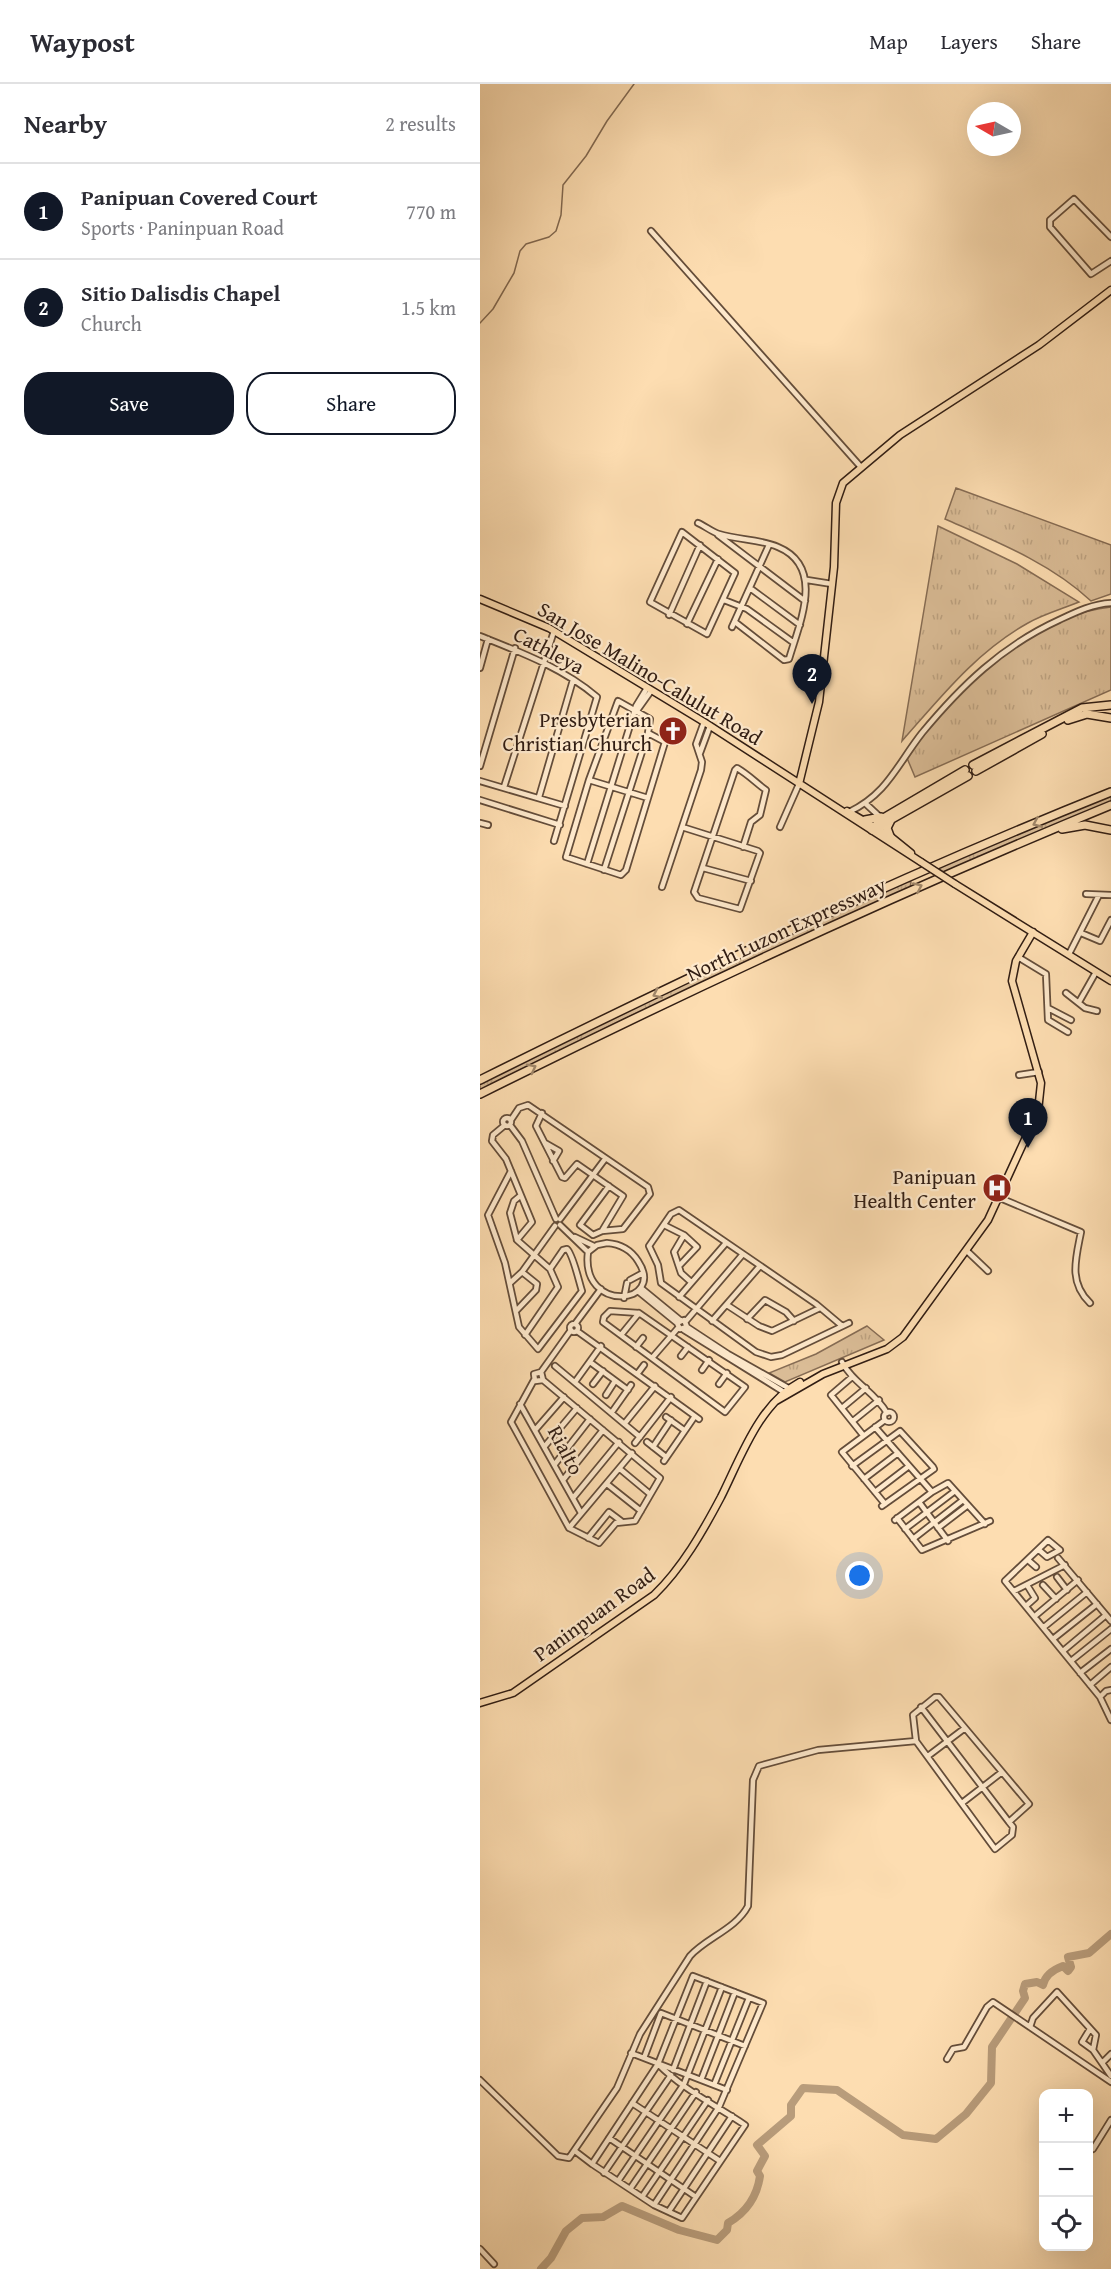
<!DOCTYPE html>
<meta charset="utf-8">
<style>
body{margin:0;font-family:"Gentium Book Plus",serif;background:#f2f2f3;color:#2b2b33}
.controls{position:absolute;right:18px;bottom:18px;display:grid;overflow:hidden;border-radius:12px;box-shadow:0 6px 24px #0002}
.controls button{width:54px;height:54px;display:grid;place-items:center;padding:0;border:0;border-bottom:2px solid #e1e1e2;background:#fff;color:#2b2b33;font:30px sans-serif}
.compass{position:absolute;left:487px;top:18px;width:54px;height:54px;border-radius:50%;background:#fff;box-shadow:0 6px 24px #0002;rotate:279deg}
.you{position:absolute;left:380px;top:1492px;width:21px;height:21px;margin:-15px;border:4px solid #fff;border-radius:50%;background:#1a73e8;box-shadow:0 0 0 9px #1a73e833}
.badge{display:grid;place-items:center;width:39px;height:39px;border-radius:50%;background:#111827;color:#fff;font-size:20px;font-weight:700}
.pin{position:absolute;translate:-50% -50px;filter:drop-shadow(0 2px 3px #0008)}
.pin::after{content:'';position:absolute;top:32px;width:21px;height:18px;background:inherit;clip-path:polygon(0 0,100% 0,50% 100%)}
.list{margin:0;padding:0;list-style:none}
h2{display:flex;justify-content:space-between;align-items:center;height:78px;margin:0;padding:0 24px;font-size:26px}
h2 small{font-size:20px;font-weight:400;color:#7c7c81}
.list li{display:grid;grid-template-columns:39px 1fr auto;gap:18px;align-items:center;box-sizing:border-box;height:96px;padding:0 24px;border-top:2px solid #e1e1e2}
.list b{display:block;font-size:22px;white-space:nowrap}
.list p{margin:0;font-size:20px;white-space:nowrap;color:#7c7c81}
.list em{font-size:20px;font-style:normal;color:#7c7c81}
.actions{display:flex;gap:12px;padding:18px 24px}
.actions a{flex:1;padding:14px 0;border:2px solid #111827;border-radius:24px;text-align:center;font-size:21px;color:#111827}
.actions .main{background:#111827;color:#fff}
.icon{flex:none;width:33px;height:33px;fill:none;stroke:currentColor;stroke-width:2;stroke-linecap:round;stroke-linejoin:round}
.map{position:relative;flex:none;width:631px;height:2185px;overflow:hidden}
header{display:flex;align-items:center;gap:36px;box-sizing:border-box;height:84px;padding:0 30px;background:#fff;border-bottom:2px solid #e1e1e2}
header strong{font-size:28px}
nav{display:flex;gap:33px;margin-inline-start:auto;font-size:21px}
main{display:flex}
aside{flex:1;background:#fff}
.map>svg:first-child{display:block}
</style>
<header>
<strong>Waypost</strong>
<nav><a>Map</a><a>Layers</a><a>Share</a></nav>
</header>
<main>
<aside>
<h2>Nearby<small>2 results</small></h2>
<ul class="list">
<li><span class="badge">1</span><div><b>Panipuan Covered Court</b><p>Sports · Paninpuan Road</p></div><em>770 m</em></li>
<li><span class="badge">2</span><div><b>Sitio Dalisdis Chapel</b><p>Church</p></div><em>1.5 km</em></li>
</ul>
<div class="actions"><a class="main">Save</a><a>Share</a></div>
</aside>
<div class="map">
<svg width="631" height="2185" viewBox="0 0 631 2185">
<defs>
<pattern id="grass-tufts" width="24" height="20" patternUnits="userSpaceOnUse" patternTransform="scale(1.5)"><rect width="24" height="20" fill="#dabc96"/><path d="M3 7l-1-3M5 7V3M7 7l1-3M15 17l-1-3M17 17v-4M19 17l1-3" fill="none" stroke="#bca180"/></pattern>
</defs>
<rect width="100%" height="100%" fill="#fdddb1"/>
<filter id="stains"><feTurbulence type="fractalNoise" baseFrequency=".00333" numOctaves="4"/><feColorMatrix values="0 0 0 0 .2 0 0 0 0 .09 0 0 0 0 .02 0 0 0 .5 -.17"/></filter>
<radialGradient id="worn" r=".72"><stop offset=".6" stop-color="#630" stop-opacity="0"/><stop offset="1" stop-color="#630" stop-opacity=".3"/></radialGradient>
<path fill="url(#grass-tufts)" stroke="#866c54" stroke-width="1.5" d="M476 404 631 461V510L611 517C571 479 515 457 465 435Z
M458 442 537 480 599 518C582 525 564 530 548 539 496 568 460 614 422 657Z
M631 523V606L435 693 427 674C470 607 549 532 631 523Z
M631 710V719L465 789 457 784Z
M427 797 431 798 430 804 144 935 0 1007V998L280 863Z
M387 1242 404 1256 305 1298 289 1289 336 1270Z"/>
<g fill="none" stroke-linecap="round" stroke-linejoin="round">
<path stroke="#826951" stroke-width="1.5" d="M0 239 13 225 34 189 40 167 46 160 69 153 76 147 81 131 83 101 106 72 127 37 154 0"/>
<path stroke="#b89c7b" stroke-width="8" d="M61 2185 71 2174 86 2147 102 2134 123 2133 142 2122 199 2146 237 2156 247 2146 248 2139C267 2128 277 2113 280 2092L277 2087 285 2072 277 2061 311 2032V2021L323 2004 357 2006 423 2051 456 2055 486 2030 511 1999 512 1963 545 1914 543 1907 545 1900 557 1898 563 1901C565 1891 575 1885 583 1882L588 1887 591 1883 588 1873 609 1869 631 1850"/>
<g stroke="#644d3a" stroke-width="8">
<path id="minor" d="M171 147 380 382
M631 153 594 115 570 136V143L611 190 631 177
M218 439C225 442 232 448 239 450 258 456 280 455 298 463 346 483 319 540 309 575L304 576 255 538
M202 448 255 489 227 550 170 518Z
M238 451 325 517
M327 496 352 500
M270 504 320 541
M244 516 267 525 314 559
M189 531 220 461
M207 540 238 475
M252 543 289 461
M0 552C40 568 83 584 117 613L74 757
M0 584 8 555
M138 617 170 635 168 649 185 658 146 786 141 791 86 773 109 696Z
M156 628 171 607
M220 669 230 642
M0 682 35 564
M109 696 168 714
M0 697 85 722
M24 703 74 547
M59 713 93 596
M0 716 80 741
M386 720 400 733
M369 728C407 710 417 681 442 649 481 602 522 562 579 536 596 528 612 520 631 519
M0 739 8 741
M202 743 278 767 280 769 260 825 218 814 214 808 255 686 257 684C269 691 276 699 286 706L280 731 271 738 263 763
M300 743 319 700
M107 780 156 622 167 604
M223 784 271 797
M124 786 168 649
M182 803 221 686 222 678 216 660 224 638
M606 810 631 811
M601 849 620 857 631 836
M589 870 619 811
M538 873 566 890 568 936 588 948
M586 909 605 924 617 927
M599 918 616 888
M568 924 591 936
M539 991 559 988
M62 1029 56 1042 82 1093 85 1094 97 1080 143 1112 122 1147
M23 1038a4 4 0 1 1 8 0a4 4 0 1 1-8 0Z
M31 1036 39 1024 48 1021 168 1103 170 1110 143 1145 122 1147 113 1151 100 1141 129 1102
M25 1041 13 1051 12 1057 26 1075 52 1138 37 1156
M30 1041 42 1057 76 1135
M65 1059 79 1067 73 1077
M31 1087 8 1131 25 1179 39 1243 58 1265 102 1207C99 1198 93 1170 87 1165L83 1166 70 1185
M40 1112 34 1117 30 1129 37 1156 70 1185 78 1203 45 1251
M520 1114 601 1148C596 1174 588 1198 610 1219
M80 1135 125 1075
M80 1141 108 1168
M184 1141 204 1151 217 1163 199 1182
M204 1151 194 1168 201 1189 211 1198
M95 1153 114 1162
M127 1159C141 1160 151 1166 158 1177 187 1221 100 1230 108 1168L117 1161Z
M487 1167 508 1187
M42 1188 75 1142
M150 1196 163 1189
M30 1199 42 1188 57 1200 56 1206 36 1227
M161 1204 200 1236
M159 1208 197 1239 200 1245 207 1243 204 1236 197 1239
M199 1213 246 1159
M144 1214 147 1199
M247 1221 279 1242 292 1247 340 1224
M130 1227 159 1229 265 1303 245 1328 123 1238 124 1233Z
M267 1235 285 1216 306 1228 314 1237
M206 1237 263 1170
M232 1237 280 1182
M90 1244a4 4 0 1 1 8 0a4 4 0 1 1-8 0Z
M95 1240 121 1205
M361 1241 336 1220 199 1126 191 1130 169 1162 178 1181 181 1199 276 1268 291 1273 302 1271 369 1239
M207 1243 248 1270 310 1305
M204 1246 307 1310
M97 1247 219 1335
M141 1251 159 1229
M156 1263 163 1254
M201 1272 208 1263
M172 1274 198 1244
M110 1278 148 1306
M362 1278C373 1299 395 1308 407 1329
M75 1282 160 1353
M222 1286 229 1276
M61 1288 63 1296 55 1297 54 1290 61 1288 91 1246
M158 1289 164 1281
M372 1293 351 1311 383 1351
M54 1296 31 1338 89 1444 119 1459 136 1439 155 1437 180 1394 63 1296
M95 1298 121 1262
M113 1300 123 1287
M239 1300 247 1289
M126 1311 135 1297
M40 1320 101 1429
M362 1324 386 1304
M132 1328 151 1301
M404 1333a5 5 0 1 1 10 0a5 5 0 1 1-10 0Z
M186 1333 204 1346
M373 1337 399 1316
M145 1339 175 1302
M395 1343 452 1408 415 1436
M56 1345 84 1313
M167 1358 186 1373
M155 1359 191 1313
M65 1362 97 1324
M173 1363 191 1336
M184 1377 215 1332
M75 1380 110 1335
M372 1382 420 1347 453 1383 454 1385 402 1422
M140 1385 170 1410
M384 1395 418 1369
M83 1396 123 1346
M127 1400 161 1427
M395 1408 429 1382
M452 1408 468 1399 505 1440
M93 1414 139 1358
M439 1418 468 1457
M405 1420 362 1368 405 1336
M417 1434 442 1466 510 1437
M89 1444 152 1369
M458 1444 488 1421
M425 1445 475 1407
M108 1454 129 1428 141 1437
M433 1455 483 1416
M559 1466 567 1473 580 1466 568 1456 525 1497 620 1613 631 1636
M578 1474 631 1537
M548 1476 556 1483
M577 1493 587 1506
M563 1501 576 1515
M534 1507 585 1481
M546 1522 555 1514 547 1501
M555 1532 598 1496
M564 1543 607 1508
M573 1555 617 1520
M583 1567 626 1531
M591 1577 631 1545
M600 1589 631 1565
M610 1601 631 1583
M455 1613H459L549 1720 529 1738 533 1743 532 1751 515 1765 436 1657 433 1631Z
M620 1613 626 1607 631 1606
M441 1623 529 1738
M448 1672 485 1644
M482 1719 522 1688
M550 1943 553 1934 577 1908 616 1951 613 1966 631 1992
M610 1945 602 1958 613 1966
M151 1969 247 2006
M164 1974 181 1929 265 1962
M467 1975 473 1965 484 1963 507 1923 513 1918 631 1998
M622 1979 631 1970
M193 1986 227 1897
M0 1996 78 2072 89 2074 137 2004 160 1950 210 1872C226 1854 256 1845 268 1822L273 1696 279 1682 338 1666 436 1657
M221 1996 255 1908
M234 2001 269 1914
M152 2019 240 2077
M129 2054 216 2113
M613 2065 631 2036
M95 2067 112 2080
M124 2089 191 1991
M138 2097 204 2000 242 1903
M150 2105 216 2008
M162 2113 228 2016
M174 2121 239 2023 283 1919 213 1892 178 1980 112 2080 174 2121 202 2134 265 2041C237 2022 202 2005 178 1980
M189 2127 252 2032
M0 2165 14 2180"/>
</g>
<g stroke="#311d13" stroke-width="9">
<path id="major" d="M0 515 69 544 224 638 441 778
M319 700 339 618 354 483 356 419 363 399 420 351 559 261 631 206
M367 727 410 752 431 769
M475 800 631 897
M296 1317 343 1290 407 1265 423 1253 508 1136 558 1027 561 999 532 897 536 877 553 848
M0 1619 33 1609 174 1511C202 1484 223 1447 241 1413 261 1373 279 1320 320 1298"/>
</g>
<g stroke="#311d13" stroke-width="10">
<path id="highway" d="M588 636 607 630 631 634
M493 681 602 624 631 621
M496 687 562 650
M385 736 401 733
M582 745 605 741 631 746
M392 746 400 736 485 686
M396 747 405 739 488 692
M410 752 407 744 411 736
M0 996C207 893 416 794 631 708
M0 1010C207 907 417 809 631 721"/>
</g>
<use href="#minor" stroke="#fee9cc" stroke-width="4.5"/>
<use href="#major" stroke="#fdddb1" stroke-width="6"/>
<use href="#highway" stroke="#fdddb1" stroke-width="7"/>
<g stroke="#311d13" stroke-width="9" stroke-linecap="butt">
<path id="major-bridge" d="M441 778 475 800"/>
</g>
<use href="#major-bridge" stroke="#fdddb1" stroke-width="6"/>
</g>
<defs><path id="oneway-chevron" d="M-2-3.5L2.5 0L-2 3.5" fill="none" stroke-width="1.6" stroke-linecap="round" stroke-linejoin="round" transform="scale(1.5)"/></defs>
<g stroke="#a1876a">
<use href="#oneway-chevron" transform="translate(557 739) rotate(157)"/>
<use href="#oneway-chevron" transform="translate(438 803) rotate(-24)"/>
<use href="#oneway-chevron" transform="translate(177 910) rotate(155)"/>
<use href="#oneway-chevron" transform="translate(52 984) rotate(-27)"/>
</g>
<defs>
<g id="church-disc" transform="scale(1.5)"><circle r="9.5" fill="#8f2418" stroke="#fee9cc"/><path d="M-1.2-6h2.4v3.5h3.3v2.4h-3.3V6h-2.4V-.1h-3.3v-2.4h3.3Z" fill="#fff"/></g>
<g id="hospital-disc" transform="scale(1.5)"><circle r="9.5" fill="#8f2418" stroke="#fee9cc"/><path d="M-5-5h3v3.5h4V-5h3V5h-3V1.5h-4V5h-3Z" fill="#fff"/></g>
</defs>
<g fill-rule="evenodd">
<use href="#church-disc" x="193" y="647"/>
<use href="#hospital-disc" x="517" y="1104"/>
</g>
<g text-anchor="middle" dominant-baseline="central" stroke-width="4.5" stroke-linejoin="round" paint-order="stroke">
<g font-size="21" fill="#311d13" stroke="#fee9cc">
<text transform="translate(69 566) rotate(28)">Cathleya</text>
<text transform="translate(170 589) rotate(31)">San Jose Malino-Calulut Road</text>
<text transform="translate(306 845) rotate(-25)">North Luzon Expressway</text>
<text transform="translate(86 1366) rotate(62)">Rialto</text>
<text transform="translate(114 1530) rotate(-36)">Paninpuan Road</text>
</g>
<g font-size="21" fill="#311d13" stroke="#fee9cc" text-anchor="end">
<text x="172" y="635">Presbyterian<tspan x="172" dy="24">Christian Church</tspan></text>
<text x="496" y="1092">Panipuan<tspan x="496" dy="24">Health Center</tspan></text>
</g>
</g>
<rect width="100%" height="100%" filter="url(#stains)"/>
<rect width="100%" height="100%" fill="url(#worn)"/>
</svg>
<div class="controls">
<button>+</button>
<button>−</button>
<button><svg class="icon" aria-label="locate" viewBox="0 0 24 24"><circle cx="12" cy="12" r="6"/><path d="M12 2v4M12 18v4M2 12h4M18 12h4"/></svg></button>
</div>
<svg class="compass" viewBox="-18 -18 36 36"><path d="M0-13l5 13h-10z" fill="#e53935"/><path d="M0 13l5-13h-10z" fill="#7c7c81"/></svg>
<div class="you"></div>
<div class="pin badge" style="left:548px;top:1064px">1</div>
<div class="pin badge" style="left:332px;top:620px">2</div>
</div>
</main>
